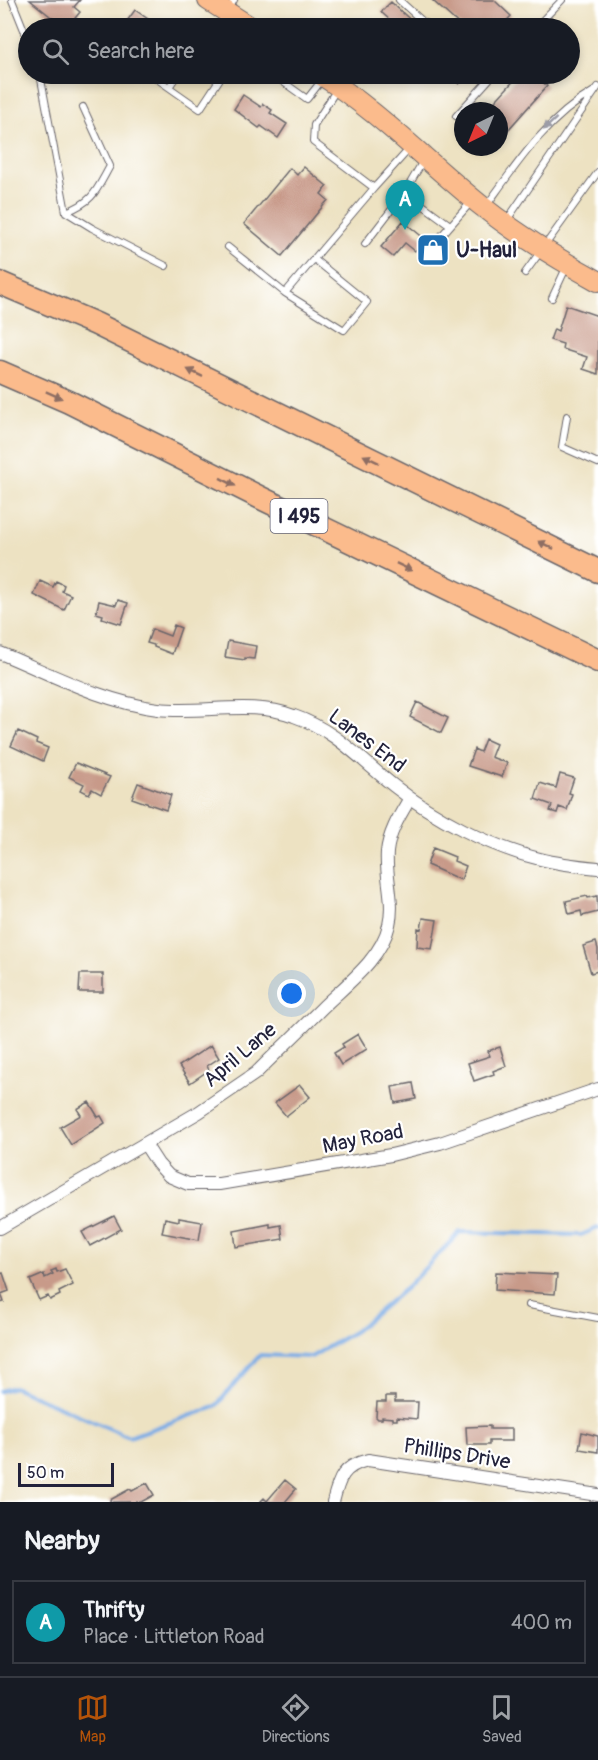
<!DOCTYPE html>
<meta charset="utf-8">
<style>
body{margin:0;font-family:Pangolin,sans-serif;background:#242831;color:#f1f3f6}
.compass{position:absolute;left:454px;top:102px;width:54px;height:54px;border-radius:50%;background:#171b24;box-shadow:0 3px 9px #0003;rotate:223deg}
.scale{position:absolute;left:18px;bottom:15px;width:96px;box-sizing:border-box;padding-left:6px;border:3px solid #22223b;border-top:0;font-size:16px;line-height:21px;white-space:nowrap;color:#22223b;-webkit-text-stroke:4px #fff;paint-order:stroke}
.you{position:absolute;left:292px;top:994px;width:21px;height:21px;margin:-15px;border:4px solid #fff;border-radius:50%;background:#1a73e8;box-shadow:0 0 0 9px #1a73e833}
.badge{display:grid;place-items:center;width:39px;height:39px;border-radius:50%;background:#b45309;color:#fff;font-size:20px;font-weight:700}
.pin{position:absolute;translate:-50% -50px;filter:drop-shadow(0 2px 3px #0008)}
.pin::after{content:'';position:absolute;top:32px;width:21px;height:18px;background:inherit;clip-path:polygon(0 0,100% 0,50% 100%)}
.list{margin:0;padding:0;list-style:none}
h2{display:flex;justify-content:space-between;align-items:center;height:78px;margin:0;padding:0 24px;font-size:26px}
h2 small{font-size:20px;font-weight:400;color:#9ea1a6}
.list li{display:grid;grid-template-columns:39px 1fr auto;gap:18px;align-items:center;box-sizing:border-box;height:84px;margin:0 12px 12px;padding:0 12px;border:2px solid #363941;border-radius:0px}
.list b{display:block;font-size:22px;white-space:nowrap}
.list p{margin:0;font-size:20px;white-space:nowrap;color:#9ea1a6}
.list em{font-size:20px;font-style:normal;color:#9ea1a6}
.icon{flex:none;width:33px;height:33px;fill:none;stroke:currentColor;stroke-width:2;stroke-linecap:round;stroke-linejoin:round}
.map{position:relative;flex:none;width:598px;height:1502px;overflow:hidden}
.search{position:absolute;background:#171b24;box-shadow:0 3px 9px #0003;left:18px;right:18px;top:18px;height:66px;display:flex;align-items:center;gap:15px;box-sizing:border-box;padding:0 21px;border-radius:33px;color:#9ea1a6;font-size:22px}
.sheet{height:174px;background:#171b24}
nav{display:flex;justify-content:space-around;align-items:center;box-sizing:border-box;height:84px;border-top:2px solid #363941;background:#171b24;font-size:16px;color:#9ea1a6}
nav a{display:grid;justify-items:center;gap:3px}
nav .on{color:#b45309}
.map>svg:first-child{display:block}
</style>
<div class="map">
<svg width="598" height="1502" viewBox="0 0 598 1502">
<rect width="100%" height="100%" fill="#fff"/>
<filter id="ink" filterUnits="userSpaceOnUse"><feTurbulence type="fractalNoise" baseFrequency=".0167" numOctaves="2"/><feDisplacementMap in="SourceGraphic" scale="12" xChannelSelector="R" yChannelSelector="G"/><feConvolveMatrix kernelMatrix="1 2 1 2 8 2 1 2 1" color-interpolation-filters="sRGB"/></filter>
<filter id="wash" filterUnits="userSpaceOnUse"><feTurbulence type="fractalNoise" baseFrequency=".008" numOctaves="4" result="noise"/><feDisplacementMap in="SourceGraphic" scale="24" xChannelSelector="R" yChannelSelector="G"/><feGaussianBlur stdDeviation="1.35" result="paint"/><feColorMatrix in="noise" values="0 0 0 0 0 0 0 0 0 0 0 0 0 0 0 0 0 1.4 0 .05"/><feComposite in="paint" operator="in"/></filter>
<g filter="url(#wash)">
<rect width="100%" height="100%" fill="#ede2c2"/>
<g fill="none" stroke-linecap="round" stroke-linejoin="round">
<path stroke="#7aace6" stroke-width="4" d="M0 1391 14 1387 129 1437 215 1407 260 1355 311 1357 355 1331 405 1289 460 1232 581 1235 598 1228"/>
</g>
<g id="blocks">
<path fill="#c89a89" d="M30 0H80L74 7 80 12 67 28H65Z
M432 0H494L511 16 500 28H463Z
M391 2 419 28H399L381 12Z
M135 10 161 28H122Z
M448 74H468L459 84Z
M520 74H533L547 86 499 140V111H486Z
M243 95 261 107 263 104 272 110 270 113 287 124 278 138 261 126 259 128 234 109Z
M304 167 327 186 321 194 328 200 282 256 244 224 290 168 297 175Z
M403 221 425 239 415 251 405 243 393 257 381 247Z
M566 305 598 316V374L583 369 587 357 562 349 563 344 550 340 554 329 558 331Z
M40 581 53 587 56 581 64 585 62 591 71 595 64 610 34 595Z
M118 600 128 603 121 624 102 618 103 615 96 613 99 601 116 605Z
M174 625 181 628 172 654 154 647V645L147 643 152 629 170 636Z
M228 641 256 646 254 659 245 658V660L225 657Z
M417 702 448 718 441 733 410 717Z
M18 731 37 740 36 743 48 748 43 761 11 746Z
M485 739 496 744 491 757 507 763 502 777 468 766 474 749 480 752Z
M76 763 110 777 101 794 92 789 89 794 81 790 84 784 69 777Z
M560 774 574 778 569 793 572 794 567 810 559 807 557 813 550 811 552 805 535 799 540 783 556 788Z
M138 783 171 795 166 810 132 798Z
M433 848 455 857 454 861 466 866 461 880 427 865Z
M587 896 588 898 597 896 598 912 582 916 581 911 569 914 566 901Z
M423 918 437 920 432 949 417 947 418 928 421 929Z
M596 942 598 949V971L591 973 583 946Z
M80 974H103V992H79Z
M358 1034 367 1049 341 1065 334 1053 344 1047 342 1044Z
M211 1045 219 1058 207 1066 209 1070 190 1083 179 1066Z
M500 1047 506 1066 493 1071 494 1074 474 1081 468 1063 490 1056 488 1051Z
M413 1083 416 1099 395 1103 392 1087Z
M300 1085 310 1097 286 1116 275 1103Z
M89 1102 98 1117 101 1116 105 1123 71 1145 60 1127 81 1115 77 1109Z
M114 1216 121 1229 90 1246 82 1232Z
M165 1218 179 1221V1218L202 1222 199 1240 162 1233Z
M270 1224V1227L281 1225 283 1239 236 1247 234 1231Z
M56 1269 57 1272 65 1269 73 1285 59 1292 60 1295 50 1300 48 1296 39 1300 30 1280 44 1274 45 1278 53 1274 51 1271Z
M496 1272 557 1275 555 1294 495 1290Z
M3 1273 9 1291 1 1294 4 1302 0 1303V1274Z
M386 1396H395V1402H418L417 1419 397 1417V1420H393V1418L382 1417V1419H378L376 1417 377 1402H386Z
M490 1426V1429H512V1441H489V1445H467L466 1427Z
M582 1432 598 1436V1452L579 1449Z
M285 1480 296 1489 285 1502H260L264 1498 267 1501Z
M147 1483 154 1495 141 1502H110V1500L130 1489 132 1491Z"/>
</g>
</g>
<g filter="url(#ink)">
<use href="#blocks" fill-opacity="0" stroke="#69656a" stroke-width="1.5"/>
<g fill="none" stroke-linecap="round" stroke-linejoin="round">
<g stroke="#69656a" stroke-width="8">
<path id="lane" d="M12 0 28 40
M399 0 430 28
M218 28 234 0
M535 28 562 0
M40 74 66 212C94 201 96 191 110 166L83 107
M150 74 200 109 223 74
M249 74H252
M272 74 307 99 322 80
M479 74 487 81
M169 87 178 74
M337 89 314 125 313 142 374 188 411 147
M456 116 494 74
M405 192 450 225
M487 205C518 162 547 118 594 91
M66 212 92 228 166 266
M507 220 598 87
M365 244 405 192 423 161
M228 247 285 293 374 188
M427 252 472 201
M525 273 598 172
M285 293 344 330 367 302 314 259
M552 298 566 268
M567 416 562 447 598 463
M529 1305 598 1318"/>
</g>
<g stroke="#69656a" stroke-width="14">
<path id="street" d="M0 653C51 674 103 702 158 709 203 714 251 700 294 716 335 730 361 760 394 786 433 817 490 847 540 859 559 864 578 866 598 868
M145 1144 158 1164 169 1176 188 1184H219L391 1155 440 1143 598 1089
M0 1228 199 1112 256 1073C277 1052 299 1031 321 1009 345 985 381 960 389 925 395 901 385 877 387 852 389 832 400 815 410 798
M333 1502C339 1478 343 1466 368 1460L598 1495"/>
</g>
<g stroke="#69656a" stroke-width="22">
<path id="primary" d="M208 0 252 28
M320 74C379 112 428 163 483 207 519 236 558 259 598 281"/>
</g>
<g stroke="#69656a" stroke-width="25">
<path id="highway" d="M0 283 96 324 598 571
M0 372 69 402 261 498 598 661"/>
</g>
<use href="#lane" stroke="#fff" stroke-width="6"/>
<use href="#street" stroke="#fff" stroke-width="12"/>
<use href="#primary" stroke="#fbbb8c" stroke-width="20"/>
<use href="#highway" stroke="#fbbb8c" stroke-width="22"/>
</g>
<defs><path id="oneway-solid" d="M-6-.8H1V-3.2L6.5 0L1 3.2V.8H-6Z" transform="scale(1.5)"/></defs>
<use fill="#9c9ca7" href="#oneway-solid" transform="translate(550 124) rotate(137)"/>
<g fill="#8e6e64">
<use href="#oneway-solid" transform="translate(195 373) rotate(-154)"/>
<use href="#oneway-solid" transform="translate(54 395) rotate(24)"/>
<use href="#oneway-solid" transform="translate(371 459) rotate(-154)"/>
<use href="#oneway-solid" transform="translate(228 482) rotate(27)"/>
<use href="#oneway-solid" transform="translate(546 545) rotate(-154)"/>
<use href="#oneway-solid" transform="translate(404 567) rotate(26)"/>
</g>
</g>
<defs>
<g id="shop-square" transform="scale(1.725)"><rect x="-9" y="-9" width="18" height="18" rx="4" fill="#1f6fb2" stroke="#fff"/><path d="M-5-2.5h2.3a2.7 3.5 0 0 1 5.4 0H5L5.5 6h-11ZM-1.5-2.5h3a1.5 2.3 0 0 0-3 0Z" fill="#fff"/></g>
</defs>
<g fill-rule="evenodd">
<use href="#shop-square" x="433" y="250"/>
</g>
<g text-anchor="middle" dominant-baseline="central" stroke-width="4.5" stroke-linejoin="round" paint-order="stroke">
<rect fill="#fff" stroke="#646476" stroke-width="1.5" x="270.5" y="499" width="57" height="34" rx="4.5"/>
<g font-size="20" font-weight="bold" fill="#22223b">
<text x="299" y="516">I 495</text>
</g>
<g font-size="21" font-weight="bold" fill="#22223b" stroke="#fff" text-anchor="start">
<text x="456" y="250">U-Haul</text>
</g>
<g font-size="21" fill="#22223b" stroke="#fff">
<text transform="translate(367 741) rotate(37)">Lanes End</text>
<text transform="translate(240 1055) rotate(-40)">April Lane</text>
<text transform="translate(363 1139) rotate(-11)">May Road</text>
<text transform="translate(457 1454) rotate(9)">Phillips Drive</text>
</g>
</g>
</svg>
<svg class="compass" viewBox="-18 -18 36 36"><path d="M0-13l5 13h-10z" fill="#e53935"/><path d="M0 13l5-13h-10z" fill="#9ea1a6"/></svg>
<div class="scale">50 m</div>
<div class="you"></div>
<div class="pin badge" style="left:405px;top:230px;background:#0f9aa8">A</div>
<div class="search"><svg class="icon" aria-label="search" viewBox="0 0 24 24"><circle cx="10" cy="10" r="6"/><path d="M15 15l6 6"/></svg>Search here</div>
</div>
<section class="sheet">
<h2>Nearby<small></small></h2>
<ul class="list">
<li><span class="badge" style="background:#0f9aa8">A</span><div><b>Thrifty</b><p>Place · Littleton Road</p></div><em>400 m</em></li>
</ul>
</section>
<nav>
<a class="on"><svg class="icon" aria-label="map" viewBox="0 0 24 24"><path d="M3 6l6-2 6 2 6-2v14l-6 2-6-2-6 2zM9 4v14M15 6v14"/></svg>Map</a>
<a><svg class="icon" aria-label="directions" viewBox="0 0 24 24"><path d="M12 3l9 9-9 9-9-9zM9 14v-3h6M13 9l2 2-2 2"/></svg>Directions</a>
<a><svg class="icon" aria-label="saved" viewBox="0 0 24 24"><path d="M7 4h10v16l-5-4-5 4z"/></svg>Saved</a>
</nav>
